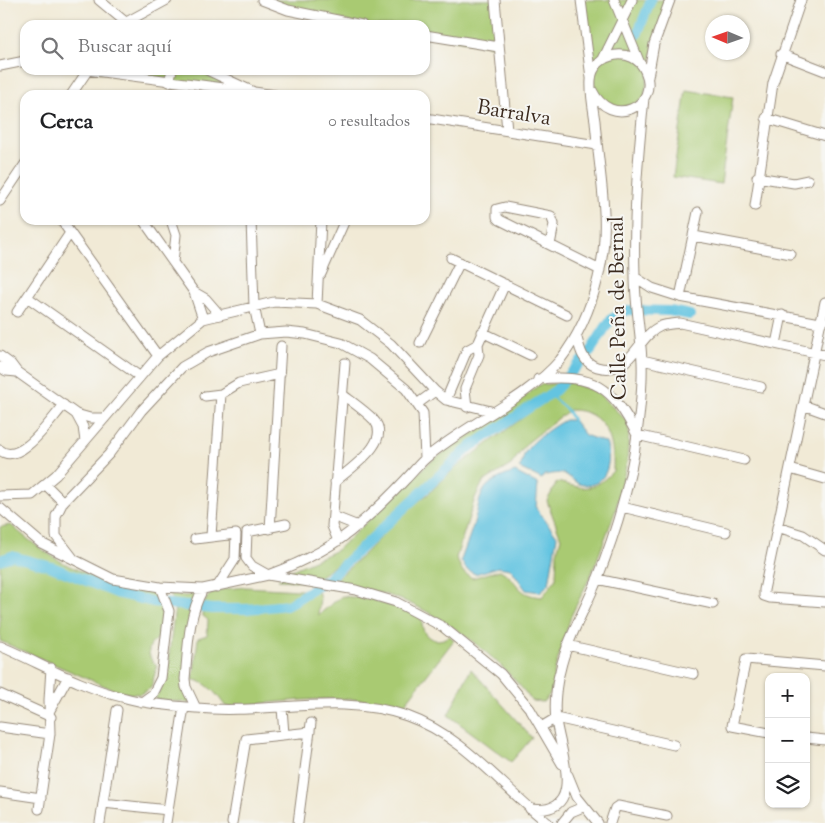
<!DOCTYPE html>
<html lang="es">
<meta charset="utf-8">
<style>
body{margin:0;font-family:"Sorts Mill Goudy",serif;background:#f2f2f2;color:#202124}
.controls{position:absolute;right:15px;bottom:15px;display:grid;overflow:hidden;border-radius:10px;box-shadow:0 1px 4px #0004}
.controls button{width:45px;height:45px;display:grid;place-items:center;padding:0;border:0;border-bottom:1px solid #e0e0e0;background:#fff;color:#202124;font:25px sans-serif}
.compass{position:absolute;left:705px;top:15px;width:45px;height:45px;border-radius:50%;background:#fff;box-shadow:0 1px 4px #0004;rotate:272deg}
.list{margin:0;padding:0;list-style:none}
h2{display:flex;justify-content:space-between;align-items:center;height:65px;margin:0;padding:0 20px;font-size:21px}
h2 small{font-size:16px;font-weight:400;color:#757577}
.icon{flex:none;width:28px;height:28px;fill:none;stroke:currentColor;stroke-width:2;stroke-linecap:round;stroke-linejoin:round}
.map{position:relative;flex:none;width:825px;height:823px;overflow:hidden}
.search{position:absolute;background:#fff;box-shadow:0 1px 4px #0004;left:20px;top:20px;width:410px;height:55px;display:flex;align-items:center;gap:12px;box-sizing:border-box;padding:0 18px;border-radius:15px;color:#757577;font-size:19px}
.panel{position:absolute;background:#fff;box-shadow:0 1px 4px #0004;left:20px;top:90px;width:410px;height:135px;border-radius:15px}
.map>svg:first-child{display:block}
</style>
<div class="map">
<svg width="825" height="823" viewBox="0 0 825 823">
<rect width="100%" height="100%" fill="#f6f6f2"/>
<filter id="ink" filterUnits="userSpaceOnUse"><feTurbulence type="fractalNoise" baseFrequency=".02" numOctaves="2"/><feDisplacementMap in="SourceGraphic" scale="10" xChannelSelector="R" yChannelSelector="G"/><feConvolveMatrix kernelMatrix="1 2 1 2 8 2 1 2 1" color-interpolation-filters="sRGB"/></filter>
<filter id="wash" filterUnits="userSpaceOnUse"><feTurbulence type="fractalNoise" baseFrequency=".0096" numOctaves="4" result="noise"/><feDisplacementMap in="SourceGraphic" scale="20" xChannelSelector="R" yChannelSelector="G"/><feGaussianBlur stdDeviation="1.12" result="paint"/><feColorMatrix in="noise" values="0 0 0 0 0 0 0 0 0 0 0 0 0 0 0 0 0 1.4 0 .05"/><feComposite in="paint" operator="in"/></filter>
<g filter="url(#wash)">
<rect width="100%" height="100%" fill="#f1ead6"/>
<path fill="#a9ca72" stroke="#727a48" fill-rule="evenodd" d="M262 0H495L499 47 425 35V25H362Z
M581 0H670L654 44 644 98 626 111 597 100Z
M87 70H207L254 92Z
M686 90 733 97 721 184 673 177Z
M560 383 555 388 489 431 452 458 347 557 312 582 278 580 285 573 337 550 430 462 517 403 539 385Z
M571 383 597 392 627 421 629 432 627 462 615 512 592 573 571 616 555 669 551 693 543 702 532 701C500 657 438 609 384 594 366 588 346 589 327 588L365 553 403 513 428 494 454 469 557 392 565 384ZM569 410C605 409 615 440 613 471 592 493 586 489 557 482L547 501 561 538 557 552 556 579 542 597C515 595 521 582 500 570L472 578 463 572 456 558 475 498 483 482 511 465 527 443Z
M11 525C57 566 96 582 157 591L165 607 162 637C146 643 145 655 157 666L151 688 140 694 121 693 0 641V527Z
M245 587 318 591 320 598 318 615 342 596 371 599 422 617C420 636 433 646 450 636L454 640 403 706C345 692 284 702 226 707 218 696 207 681 193 680L198 638 207 635 208 620 202 615C204 587 221 590 245 587Z
M169 593 185 596 197 594 184 685 190 703 155 699 166 679 175 607Z
M471 669 532 738 511 762 448 715Z"/>
<path fill="#63c4e1" stroke="#4f7780" d="M565 420H573L585 435 606 443C612 459 608 486 585 485 575 485 572 477 564 474 559 472 549 475 544 475L542 479 519 468C524 462 522 455 527 450 533 440 555 425 565 420Z
M515 472 538 484 536 508 557 536 549 584 540 592 526 590 511 569 498 567 475 574 466 569 461 560C465 549 469 538 473 526 483 493 476 485 515 472Z"/>
<g fill="none" stroke-linecap="round" stroke-linejoin="round">
<path stroke="#63c4e1" stroke-width="2.5" d="M550 395 567 410 573 420"/>
<path stroke="#63c4e1" stroke-width="10" d="M637 35 651 0
M0 560 12 556 52 567 119 594 153 602 212 609H247L288 605 328 579 470 447 556 390 591 350 611 319 627 310 670 311 690 315"/>
</g>
</g>
<g filter="url(#ink)">
<g fill="none" stroke-linecap="round" stroke-linejoin="round">
<g stroke="#968a7a" stroke-width="11">
<path id="minor" d="M99 0 129 25
M262 0 288 10 362 25
M495 0 507 130
M581 0 591 78
M614 0 639 61
M121 25 167 0
M425 35 499 47
M781 54 825 71
M603 59 632 0
M0 66 25 61
M87 70 254 92
M207 70 254 92 275 95
M648 77 654 44 670 0
M169 82 172 70
M71 95 88 70
M425 118 597 145
M766 118 825 136
M757 177 794 183 808 180
M0 201 25 164
M755 206 773 83 801 0
M61 220 158 356
M143 220 194 292 203 319
M171 220 176 235 173 262
M251 220 254 306 260 334
M694 236 791 254
M550 245 554 224 551 216 505 207 497 209V217L500 220 600 270
M451 258 567 315
M321 274 345 220
M635 277 652 288 680 297 820 323 824 321
M194 292 206 299 219 314
M27 297 139 376
M680 297 698 212
M825 302 764 590V596L770 598 825 602
M317 304 321 220
M17 312 70 233
M482 332 530 355
M577 338C580 350 583 363 597 367 632 377 636 336 661 326 667 324 674 324 680 323L825 355
M420 343 460 262
M776 344 782 315
M0 356 11 364 17 372 76 414 90 418H105
M642 360 761 387
M0 367 6 371 17 372
M538 379C595 374 612 386 637 435L744 460
M205 396 221 394 239 383 280 374
M446 400 467 350 478 344
M417 404 435 391
M803 405 825 413
M467 407 465 389 479 355 478 344 505 284
M76 414 83 427 85 441
M0 450C20 467 51 419 64 405
M790 469 825 479
M335 482C350 468 394 441 373 419 364 410 352 402 342 394
M45 484 63 502
M0 496 32 495 56 475 158 356 203 319 274 302 317 304 360 320 391 344 435 391 446 400 491 411
M622 507 726 532
M0 508 41 543 113 579 160 587 203 589 268 575 356 590 396 602 443 627 501 674 530 709 562 764
M333 516 358 526
M777 527 803 535 825 550
M270 529 281 346
M211 536 221 394
M195 539 236 534 235 559 217 587
M338 541 332 526 345 363
M73 558 56 536V516L63 502 109 454 141 411 182 367 208 352 260 334 286 332 305 334 341 343 370 359 406 389 423 413 425 458
M268 575C300 563 333 548 358 525 375 511 391 495 406 479 413 472 419 464 426 458 466 424 527 399 560 360 578 337 591 307 598 278 612 226 599 174 595 121 593 108 590 93 591 80 593 52 634 45 645 71 661 106 611 130 592 90
M268 575 252 566 246 558 247 532 286 524
M597 579 713 604
M567 645 694 674
M0 646C40 663 80 687 122 697 146 704 172 706 197 708 267 715 339 692 407 716 464 736 502 787 548 823
M0 694 51 717
M142 702 153 694 161 678 169 611 160 587
M196 708 186 687 185 679C188 648 188 616 203 589
M282 708 284 734
M50 710 68 677
M0 727 50 734
M541 727 556 718 674 745
M769 733 732 726 746 659 825 666
M806 738 825 740
M568 775 577 797 598 823
M0 792 41 798
M103 803 168 810
M39 809 50 734 49 700 51 668
M530 809C588 816 560 751 556 720 554 706 556 685 560 671 567 639 585 610 597 580 615 534 631 484 637 434 640 411 643 386 642 362 641 334 635 305 635 276 633 216 638 158 644 98
M100 823 117 710
M166 823 184 707
M232 823 246 739 310 732
M298 823 311 723
M562 823 571 812 583 807
M610 823 615 808 618 806 667 816"/>
</g>
<use href="#minor" stroke="#fff" stroke-width="9"/>
</g>
</g>
<g text-anchor="middle" dominant-baseline="central" stroke-width="4" stroke-linejoin="round" paint-order="stroke">
<g font-size="21" fill="#3b2a1e" stroke="#f6f6f2">
<text transform="translate(514 114) rotate(9)">Barralva</text>
<text transform="translate(619 308) rotate(-91)">Calle Peña de Bernal</text>
</g>
</g>
</svg>
<div class="controls">
<button>+</button>
<button>−</button>
<button><svg class="icon" aria-label="layers" viewBox="0 0 24 24"><path d="M12 4l9 5-9 5-9-5zM3 14l9 5 9-5"/></svg></button>
</div>
<svg class="compass" viewBox="-18 -18 36 36"><path d="M0-13l5 13h-10z" fill="#e53935"/><path d="M0 13l5-13h-10z" fill="#757577"/></svg>
<div class="search"><svg class="icon" aria-label="search" viewBox="0 0 24 24"><circle cx="10" cy="10" r="6"/><path d="M15 15l6 6"/></svg>Buscar aquí</div>
<section class="panel">
<h2>Cerca<small>0 resultados</small></h2>
<ul class="list">
</ul>
</section>
</div>
